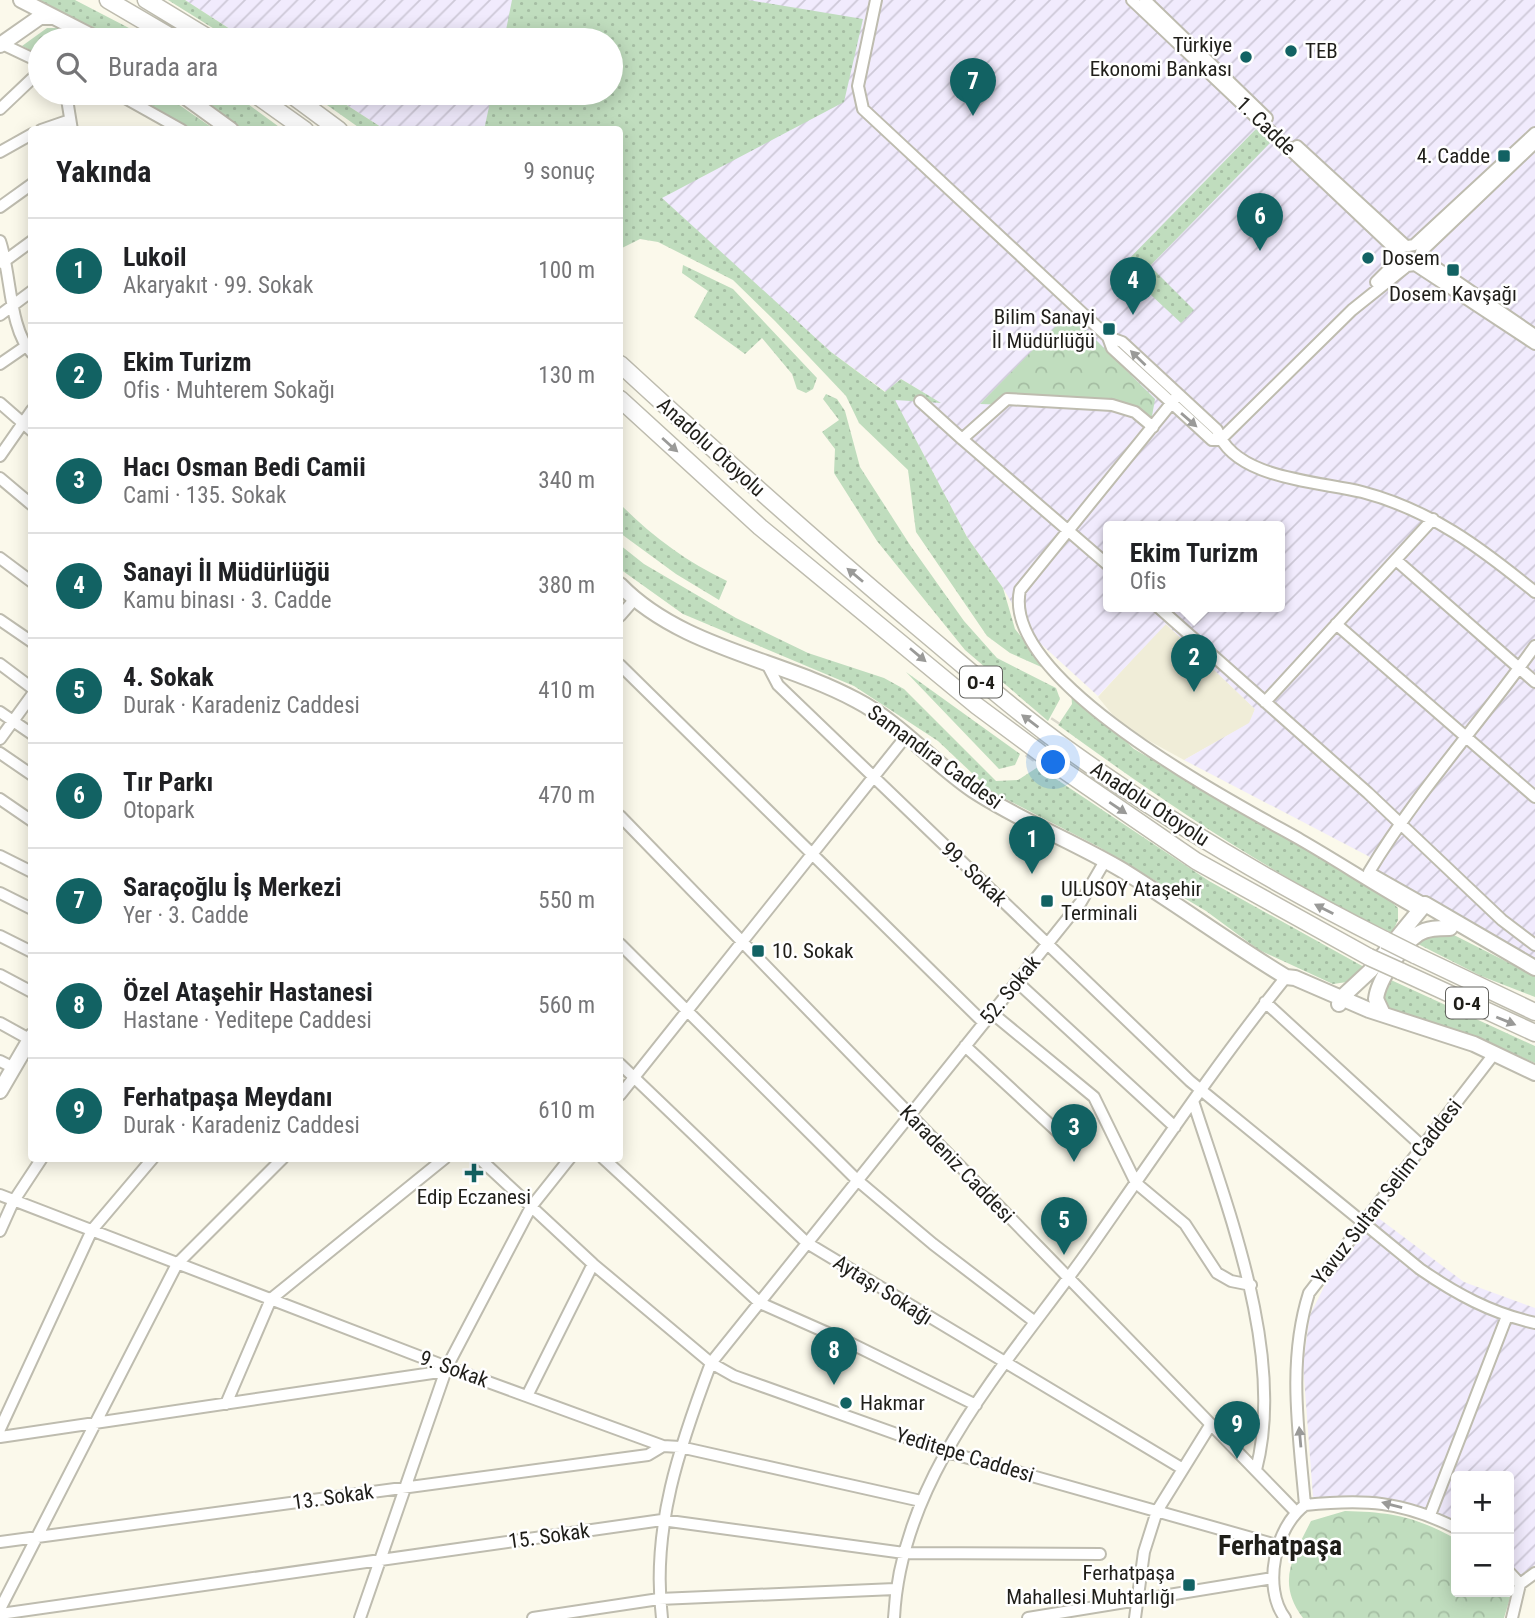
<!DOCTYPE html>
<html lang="tr">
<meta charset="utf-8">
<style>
body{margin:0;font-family:"Roboto Condensed",sans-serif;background:#f2f2f2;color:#202124}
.controls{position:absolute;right:21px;bottom:21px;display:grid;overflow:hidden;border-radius:7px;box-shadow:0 4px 18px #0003}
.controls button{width:63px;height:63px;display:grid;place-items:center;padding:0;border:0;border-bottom:2px solid #e0e0e0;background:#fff;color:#202124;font:35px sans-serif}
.you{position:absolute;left:1054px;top:763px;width:24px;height:24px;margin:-18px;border:5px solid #fff;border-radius:50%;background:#1a73e8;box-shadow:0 0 0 10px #1a73e833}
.badge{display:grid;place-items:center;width:46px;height:46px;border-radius:50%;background:#126263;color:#fff;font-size:23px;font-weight:700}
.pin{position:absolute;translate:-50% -58px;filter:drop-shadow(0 2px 4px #0008)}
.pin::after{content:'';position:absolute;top:37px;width:24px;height:21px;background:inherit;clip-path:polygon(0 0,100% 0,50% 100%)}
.popup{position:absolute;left:1103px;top:521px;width:182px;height:91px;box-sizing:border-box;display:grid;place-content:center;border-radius:7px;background:#fff;filter:drop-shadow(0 2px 5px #0005);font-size:23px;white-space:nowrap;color:#757577}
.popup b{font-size:26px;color:#202124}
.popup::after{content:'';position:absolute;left:50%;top:100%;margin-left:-14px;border:14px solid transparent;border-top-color:#fff}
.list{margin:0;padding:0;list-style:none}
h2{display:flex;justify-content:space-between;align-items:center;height:91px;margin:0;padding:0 28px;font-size:30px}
h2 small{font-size:23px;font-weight:400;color:#757577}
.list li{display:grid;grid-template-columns:46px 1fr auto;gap:21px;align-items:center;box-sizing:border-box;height:105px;padding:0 28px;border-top:2px solid #e0e0e0}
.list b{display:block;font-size:26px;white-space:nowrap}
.list p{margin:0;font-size:23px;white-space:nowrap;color:#757577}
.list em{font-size:23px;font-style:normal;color:#757577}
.icon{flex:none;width:38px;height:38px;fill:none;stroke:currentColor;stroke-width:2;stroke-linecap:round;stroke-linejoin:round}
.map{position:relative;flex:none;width:1535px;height:1618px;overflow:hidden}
.search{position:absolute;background:#fff;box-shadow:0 4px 18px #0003;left:28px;top:28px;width:595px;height:77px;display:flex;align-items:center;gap:18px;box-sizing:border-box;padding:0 24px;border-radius:38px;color:#757577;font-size:26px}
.panel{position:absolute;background:#fff;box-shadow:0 4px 18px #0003;left:28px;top:126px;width:595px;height:1036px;border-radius:7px}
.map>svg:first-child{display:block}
</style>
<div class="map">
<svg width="1535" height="1618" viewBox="0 0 1535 1618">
<defs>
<pattern id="industrial-furrows" width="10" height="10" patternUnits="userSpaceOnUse" patternTransform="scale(1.75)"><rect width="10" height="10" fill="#f1ebfd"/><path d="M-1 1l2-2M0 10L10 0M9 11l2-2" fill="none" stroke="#cec9d8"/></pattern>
<pattern id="grass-dots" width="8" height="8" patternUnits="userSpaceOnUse" patternTransform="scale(1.75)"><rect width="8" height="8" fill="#c0ddbe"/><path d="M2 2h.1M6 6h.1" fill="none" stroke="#a5bda3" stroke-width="1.8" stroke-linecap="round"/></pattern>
<pattern id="park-crowns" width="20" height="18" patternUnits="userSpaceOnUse" patternTransform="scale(1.75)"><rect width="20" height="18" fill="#c0ddbe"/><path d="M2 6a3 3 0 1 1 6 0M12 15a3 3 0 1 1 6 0" fill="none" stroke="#a5bda3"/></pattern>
</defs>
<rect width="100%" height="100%" fill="#fbf9eb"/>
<path fill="#f0edd8" d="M1165 623 1255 709 1250 723 1184 760 1122 726 1098 697Z"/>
<path fill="url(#industrial-furrows)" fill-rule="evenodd" d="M185 0H1535V958L1426 901 1380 872 1370 857 1184 760 1249 723 1255 709 1166 624 1098 696 1030 634 1003 588 967 537 894 399 939 402 901 379 886 392 831 352 661 198 620 130 384 129 328 93H611V40H247ZM1108 526H1280V606H1108Z
M1377 1217 1464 1282 1535 1308V1565L1521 1575 1509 1565V1476H1456V1521L1395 1501 1313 1497 1303 1364 1310 1315 1328 1279Z"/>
<path fill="url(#grass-dots)" d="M38 0H75L152 40H113Z
M168 0H185L247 40H232Z
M512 0H748L863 19 844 102 662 198 831 352 885 392 901 379 941 403 895 400 967 537 1003 588 1015 629 1048 670 1010 653 987 636 916 532 908 470 859 423 846 396 775 321 733 280 658 242 640 239 620 249V130H484L492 93H611V40H504Z
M193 93H233L282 129H242Z
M310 93H328L384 129H361Z
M1256 129 1271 142 1150 266 1194 310 1181 323 1121 267Z
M683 265 733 289 817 378 813 389 806 393 797 389 792 374 762 338 745 354 694 317 708 291 682 273Z
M826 394 837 399 845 411 860 467 910 545 964 621 997 658 1056 688 1060 699 1048 721 965 650 877 541 834 473 835 449 822 432 839 420 823 399Z
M620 504C652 536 685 561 727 581L719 600 676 574 620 533Z
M620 545 644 564 736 618 808 653 884 678 904 689 996 781 1018 780 1038 767 1209 881 1364 967 1347 982 1333 984 1259 950 1206 911 1099 847 992 792 938 741 854 686 683 614 620 569Z
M906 672 1020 754 1015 765 999 769Z
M1071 690 1134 749 1383 893 1398 908V920L1392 933C1274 877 1164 802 1058 725L1072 704Z
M1448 932 1535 976V997L1481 976 1418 944 1428 937Z
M1391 980 1535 1046V1063L1489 1043 1386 1009 1382 1000 1383 987Z"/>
<path fill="url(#park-crowns)" d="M47 28H58L80 40H40V55L22 46Z
M121 93H162L214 129H188Z
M1069 313 1155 399 1151 422 1135 409 980 404Z
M1345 1511C1392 1512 1416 1517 1456 1539V1592H1509V1587L1510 1598 1504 1618H1303C1276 1582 1293 1557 1311 1521Z"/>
<path fill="#c0ddbe" d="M1438 1531 1456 1545V1574L1424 1550Z"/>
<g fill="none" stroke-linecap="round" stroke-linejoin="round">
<path stroke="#dad8cc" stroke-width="10" stroke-dasharray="10 5" stroke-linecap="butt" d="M1029 759 1056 720"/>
<g stroke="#bebcaf" stroke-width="14">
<path id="minor" d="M876 0 858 86 863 109 1108 337 1112 348 1212 440H1220
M1132 0 1399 253
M1145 0 1267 118
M2 44 40 62
M66 93 72 130
M116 93 182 130
M0 109 40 71
M41 130 70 120
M1297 146 1406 246
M0 152 32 134
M0 207 32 184
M0 241C11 272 9 330 32 353
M1421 252 1535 143
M1421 257 1535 335
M2 263 32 241
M1376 282 1400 258 1403 247 1414 245 1535 133
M0 315 32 291
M1108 337 1122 342 1217 430C1234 479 1317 481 1362 492 1431 510 1481 548 1535 592
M0 364 29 344
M1178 395 1020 590C1000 681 1234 802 1301 840 1341 863 1380 889 1420 911
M920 401 962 439
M0 403 32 431
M1220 440 1352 310 1407 266 1415 265 1535 344
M0 456 32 410
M0 478 32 505
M0 558 32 582
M1396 560 1535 682
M1108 565 962 439 1007 399 1112 405 1135 412 1153 427
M1157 606 1368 793 1502 920 1535 945
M620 616 634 600
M0 620 32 642
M1336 624 1535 797
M766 662 778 685 1190 1081 1420 1269C1456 1294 1491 1313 1535 1323
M0 664 32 688
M620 665 984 1023
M1265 702 1433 519
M0 712 32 734
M0 739 32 695
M0 753 32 775
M0 799 32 821
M620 816 1296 1512
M0 856 32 872
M1369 872C1417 792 1481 722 1535 646
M1372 874 1425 904
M0 893 32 909
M0 936 32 952
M620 944 857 1180 933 1244 1035 1322
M0 975 32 992
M1017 982 1175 1127
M1265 1002 1422 1146
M992 1013 1094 1097 1136 1183 1185 1224 1217 1273 1231 1281 1251 1285
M0 1023 29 1039
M965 1046 1059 1133
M0 1061 12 1067
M620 1064 807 1243 1183 1469
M620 1095 907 735
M1193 1101C1228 1210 1286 1356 1256 1470
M479 1158 593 1264 711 1363 734 1376 947 1452 1280 1546
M603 1158 760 1303 848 1342 976 1405
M0 1195 447 1367 663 1446 680 1447 921 1501
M0 1231 13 1202 42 1158
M527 1396 593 1264
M226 1404 271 1299 445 1158
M0 1429 92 1230 153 1158
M0 1437 446 1371
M1305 1505C1299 1434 1287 1362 1309 1293L1494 1054
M1430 1515 1507 1316
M0 1542 648 1455 663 1446
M1509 1572 1520 1584
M1520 1584 1535 1573
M0 1609 177 1264 283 1158
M0 1614 662 1520 904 1553 1100 1554
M360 1618 447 1367 531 1207 570 1158
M533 1618 659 1599 895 1589
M662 1618C651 1528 680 1445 711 1363L1081 902 1105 861
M894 1618C901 1473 1011 1360 1090 1248 1154 1157 1216 1064 1286 977
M1028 1618 1273 1578
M1135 1618 1144 1552 1157 1511 1211 1424
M1285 1618C1262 1588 1275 1527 1305 1505 1366 1499 1401 1501 1456 1528
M1512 1618 1520 1584"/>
</g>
<g stroke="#bebcaf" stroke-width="18">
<path id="major" d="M21 0 99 40
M0 45 40 17H53
M180 93 231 130
M620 585C681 648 780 659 856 700 900 723 932 762 973 790 1020 821 1073 841 1122 870 1177 904 1230 943 1286 977L1295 978 1369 1010 1474 1044 1535 1073
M1339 1004 1341 998 1370 971 1425 904 1535 968
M1383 1014 1376 999C1378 980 1402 945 1418 934 1427 928 1439 928 1450 928
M0 1091 32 1036"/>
</g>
<g stroke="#bebcaf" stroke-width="19">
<path id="highway" d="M108 0 176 40
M146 0 212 40
M253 93 305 130
M289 93 339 130
M620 364C719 455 818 544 921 630 971 672 1020 715 1073 753 1172 824 1276 885 1385 940
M620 399 760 527 977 706 1059 767 1196 861 1369 957
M1415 955 1535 1012
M1400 971 1535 1033"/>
</g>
<use href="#minor" stroke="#fff" stroke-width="10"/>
<use href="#major" stroke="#fff" stroke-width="14"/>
<use href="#highway" stroke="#fff" stroke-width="16"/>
<g stroke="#bebcaf" stroke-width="19" stroke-linecap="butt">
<path id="highway-bridge" d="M1385 940 1415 955
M1369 957 1400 971"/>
</g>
<use href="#highway-bridge" stroke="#fff" stroke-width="16"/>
</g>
<defs><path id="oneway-solid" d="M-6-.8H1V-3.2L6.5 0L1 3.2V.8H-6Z" transform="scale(1.75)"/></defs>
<g fill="#9a9a98">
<use href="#oneway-solid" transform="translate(1138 358) rotate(-136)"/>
<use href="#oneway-solid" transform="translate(1189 420) rotate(41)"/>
<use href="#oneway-solid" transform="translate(670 445) rotate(42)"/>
<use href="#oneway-solid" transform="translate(855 575) rotate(-140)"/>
<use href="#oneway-solid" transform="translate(918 655) rotate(40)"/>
<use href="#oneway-solid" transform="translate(1030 721) rotate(-143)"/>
<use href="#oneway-solid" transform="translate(1118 808) rotate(34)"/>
<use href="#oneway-solid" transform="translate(1324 909) rotate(-153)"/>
<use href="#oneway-solid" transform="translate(1506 1021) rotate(22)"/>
<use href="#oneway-solid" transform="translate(1300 1437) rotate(-95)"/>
<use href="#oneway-solid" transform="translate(1392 1505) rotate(-165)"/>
</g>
<g fill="#126263" stroke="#fff" stroke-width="2.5">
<circle cx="1291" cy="51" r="7"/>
<circle cx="1246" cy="57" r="7"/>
<rect x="1497" y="149" width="14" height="14" rx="3.5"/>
<circle cx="1368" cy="258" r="7"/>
<rect x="1446" y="263" width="14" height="14" rx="3.5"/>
<rect x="1102" y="322" width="14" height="14" rx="3.5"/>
<rect x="1040" y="894" width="14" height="14" rx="3.5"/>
<rect x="751" y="944" width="14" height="14" rx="3.5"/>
<path d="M470.5 1162.5h7v7h7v7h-7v7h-7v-7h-7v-7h7z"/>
<circle cx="846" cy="1403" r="7"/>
<rect x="1182" y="1578" width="14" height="14" rx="3.5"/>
</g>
<g text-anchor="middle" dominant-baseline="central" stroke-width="5" stroke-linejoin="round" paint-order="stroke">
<g fill="#fff" stroke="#62625e" stroke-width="2">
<rect x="960" y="666.5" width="42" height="31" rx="5"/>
<rect x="1446" y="987.5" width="42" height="31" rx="5"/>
</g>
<g font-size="19" font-weight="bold" fill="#1f1e19">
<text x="981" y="682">O-4</text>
<text x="1467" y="1003">O-4</text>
</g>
<g font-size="21" fill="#1f1e19" stroke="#fff" text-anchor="start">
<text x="1232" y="45" text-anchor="end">Türkiye<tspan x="1232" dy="24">Ekonomi Bankası</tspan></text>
<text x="1305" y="51">TEB</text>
<text x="1490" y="156" text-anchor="end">4. Cadde</text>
<text x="1382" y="258">Dosem</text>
<text x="1453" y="294" text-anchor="middle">Dosem Kavşağı</text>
<text x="1095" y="317" text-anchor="end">Bilim Sanayi<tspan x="1095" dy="24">İl Müdürlüğü</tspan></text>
<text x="1061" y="889">ULUSOY Ataşehir<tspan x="1061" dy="24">Terminali</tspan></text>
<text x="772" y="951">10. Sokak</text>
<text x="474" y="1197" text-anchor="middle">Edip Eczanesi</text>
<text x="860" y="1403">Hakmar</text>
<text x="1175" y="1573" text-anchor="end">Ferhatpaşa<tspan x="1175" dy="24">Mahallesi Muhtarlığı</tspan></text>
</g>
<g font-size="21" fill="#1f1e19" stroke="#fff">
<text transform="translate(1266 126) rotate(44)">1. Cadde</text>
<text transform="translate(711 447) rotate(42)">Anadolu Otoyolu</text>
<text transform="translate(935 757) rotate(36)">Samandıra Caddesi</text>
<text transform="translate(1150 804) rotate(33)">Anadolu Otoyolu</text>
<text transform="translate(974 874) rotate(44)">99. Sokak</text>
<text transform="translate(1010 990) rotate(-51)">52. Sokak</text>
<text transform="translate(957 1164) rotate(46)">Karadeniz Caddesi</text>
<text transform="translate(1387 1192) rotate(-52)">Yavuz Sultan Selim Caddesi</text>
<text transform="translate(883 1290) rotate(32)">Aytaşı Sokağı</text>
<text transform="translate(454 1369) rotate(20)">9. Sokak</text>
<text transform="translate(965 1455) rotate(17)">Yeditepe Caddesi</text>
<text transform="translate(333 1497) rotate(-8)">13. Sokak</text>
<text transform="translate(549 1536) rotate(-8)">15. Sokak</text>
</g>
<g font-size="28" font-weight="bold" fill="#1f1e19" stroke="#fff">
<text x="1280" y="1545">Ferhatpaşa</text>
</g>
</g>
</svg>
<div class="controls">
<button>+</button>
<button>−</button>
</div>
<div class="you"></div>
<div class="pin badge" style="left:1032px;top:874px">1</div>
<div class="pin badge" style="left:1194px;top:692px">2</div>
<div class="popup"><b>Ekim Turizm</b>Ofis</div>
<div class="pin badge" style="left:1074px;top:1162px">3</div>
<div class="pin badge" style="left:1133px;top:315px">4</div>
<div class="pin badge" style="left:1064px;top:1255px">5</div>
<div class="pin badge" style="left:1260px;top:251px">6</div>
<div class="pin badge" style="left:973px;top:116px">7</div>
<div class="pin badge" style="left:834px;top:1385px">8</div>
<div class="pin badge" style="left:1237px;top:1459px">9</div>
<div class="search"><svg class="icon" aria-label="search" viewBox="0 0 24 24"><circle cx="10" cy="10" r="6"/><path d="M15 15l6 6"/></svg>Burada ara</div>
<section class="panel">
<h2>Yakında<small>9 sonuç</small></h2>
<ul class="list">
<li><span class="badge">1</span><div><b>Lukoil</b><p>Akaryakıt · 99. Sokak</p></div><em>100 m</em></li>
<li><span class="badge">2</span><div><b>Ekim Turizm</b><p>Ofis · Muhterem Sokağı</p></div><em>130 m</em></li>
<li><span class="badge">3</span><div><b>Hacı Osman Bedi Camii</b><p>Cami · 135. Sokak</p></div><em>340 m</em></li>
<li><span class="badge">4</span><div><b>Sanayi İl Müdürlüğü</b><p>Kamu binası · 3. Cadde</p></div><em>380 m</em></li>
<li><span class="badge">5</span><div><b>4. Sokak</b><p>Durak · Karadeniz Caddesi</p></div><em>410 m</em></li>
<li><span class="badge">6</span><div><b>Tır Parkı</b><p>Otopark</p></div><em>470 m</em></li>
<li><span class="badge">7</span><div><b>Saraçoğlu İş Merkezi</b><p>Yer · 3. Cadde</p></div><em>550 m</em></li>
<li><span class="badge">8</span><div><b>Özel Ataşehir Hastanesi</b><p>Hastane · Yeditepe Caddesi</p></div><em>560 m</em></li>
<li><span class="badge">9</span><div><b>Ferhatpaşa Meydanı</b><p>Durak · Karadeniz Caddesi</p></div><em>610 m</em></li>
</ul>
</section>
</div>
